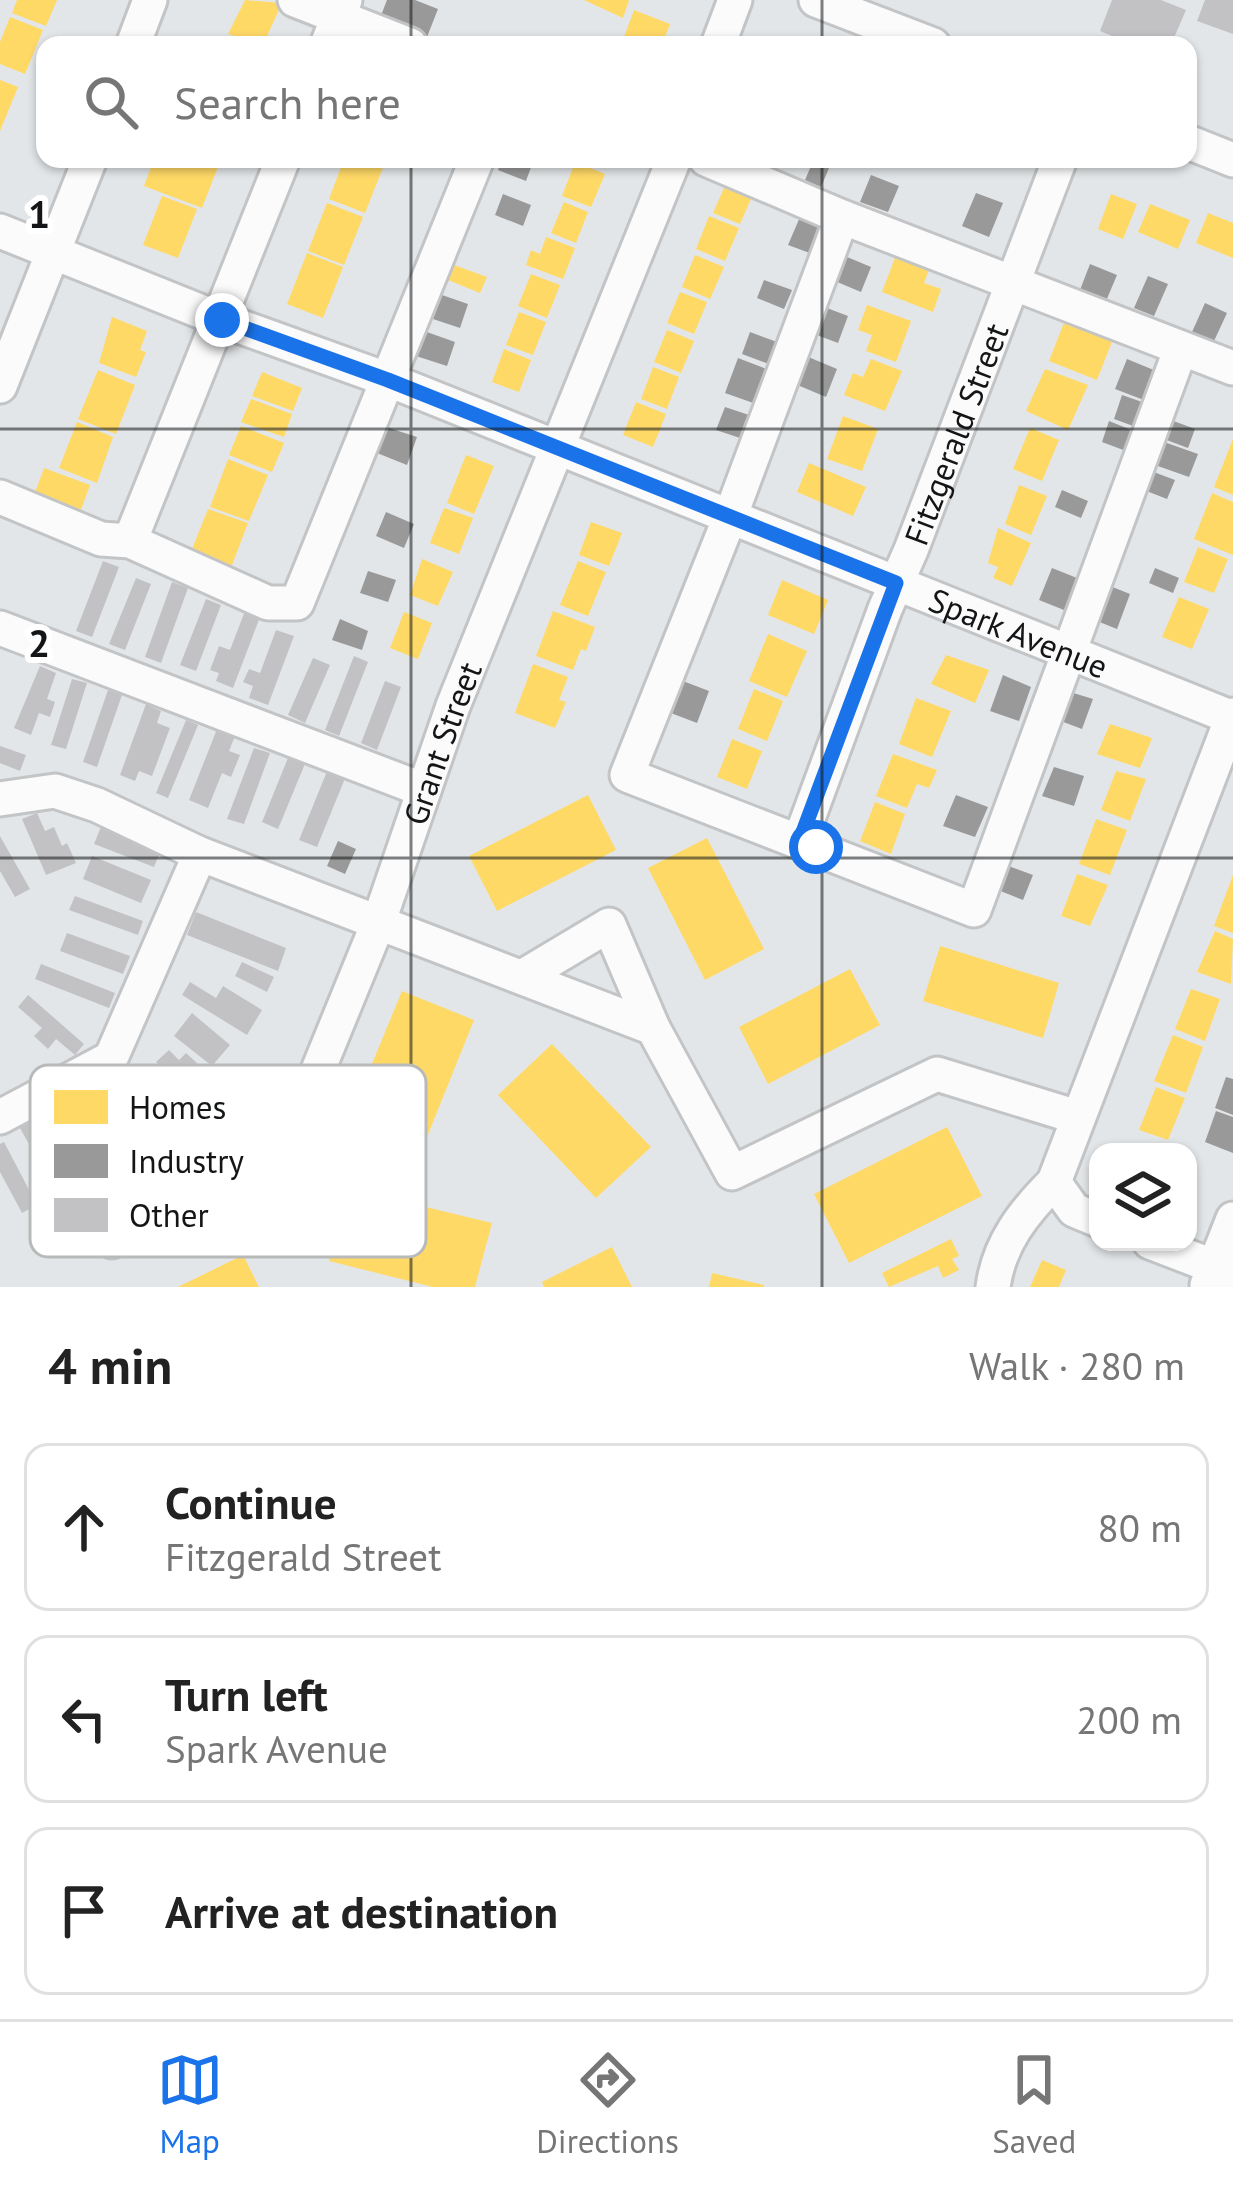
<!DOCTYPE html>
<meta charset="utf-8">
<style>
body{margin:0;font-family:"PT Sans",sans-serif;background:#f2f2f2;color:#222}
.controls{position:absolute;right:36px;bottom:36px;display:grid;overflow:hidden;border-radius:24px;box-shadow:0 3px 9px #0004}
.controls button{width:108px;height:108px;display:grid;place-items:center;padding:0;border:0;border-bottom:3px solid #e0e0e0;background:#fff;color:#222;font:60px sans-serif}
.stop{position:absolute;width:36px;height:36px;margin:-27px;border:9px solid #1a73e8;border-radius:50%;background:#fff}
.stop.end{background:#1a73e8;border-color:#fff;box-shadow:0 3px 12px #0008}
.list{margin:0;padding:0;list-style:none}
h2{display:flex;justify-content:space-between;align-items:center;height:156px;margin:0;padding:0 48px;font-size:51px}
h2 small{font-size:39px;font-weight:400;color:#767676}
.list li{display:grid;grid-template-columns:78px 1fr auto;gap:36px;align-items:center;box-sizing:border-box;height:168px;margin:0 24px 24px;padding:0 24px;border:3px solid #e0e0e0;border-radius:24px}
.list b{display:block;font-size:45px;white-space:nowrap}
.list p{margin:0;font-size:39px;white-space:nowrap;color:#767676}
.list em{font-size:39px;font-style:normal;color:#767676}
.icon{flex:none;width:66px;height:66px;fill:none;stroke:currentColor;stroke-width:2;stroke-linecap:round;stroke-linejoin:round}
.map{position:relative;flex:none;width:1233px;height:1287px;overflow:hidden}
.search{position:absolute;background:#fff;box-shadow:0 3px 9px #0004;left:36px;right:36px;top:36px;height:132px;display:flex;align-items:center;gap:30px;box-sizing:border-box;padding:0 42px;border-radius:24px;color:#767676;font-size:45px}
.sheet{height:732px;background:#fff}
nav{display:flex;justify-content:space-around;align-items:center;box-sizing:border-box;height:168px;border-top:3px solid #e0e0e0;background:#fff;font-size:33px;color:#767676}
nav a{display:grid;justify-items:center;gap:6px}
nav .on{color:#1a73e8}
.map>svg:first-child{display:block}
</style>
<div class="map">
<svg width="1233" height="1287" viewBox="0 0 1233 1287">
<rect width="100%" height="100%" fill="#e3e6e8"/>
<path fill="#ffd966" d="M17 0H57L46 26 12 13Z
M245 0 282 3 263 45 228 34Z
M584 0H629L623 18Z
M634 10 670 24 662 45H621Z
M10 17 43 30 25 74 0 64V42Z
M0 80 18 87 0 131Z
M154 159H221L202 208 144 186Z
M344 159H369L384 165 365 213 329 199Z
M575 162 605 174 591 207 562 196Z
M727 181 754 192 740 224 713 213Z
M1111 194 1137 204 1123 239 1098 229Z
M162 196 197 209 178 258 143 245Z
M564 202 588 212 576 243 551 233Z
M327 203 363 217 344 265 308 251Z
M1150 204 1190 220 1178 249 1138 232Z
M1208 213 1233 223V258L1196 243Z
M709 216 739 228 725 261 696 249Z
M546 237 575 248 563 279 526 265 531 250 540 254Z
M899 247 933 260 924 283 941 289 933 312 882 292Z
M307 253 343 267 323 318 287 304Z
M695 255 724 267 710 299 682 287Z
M454 265 487 277 480 293 448 280Z
M531 274 560 285 547 318 518 306Z
M680 292 707 302 694 334 667 323Z
M867 305 911 321 896 362 866 351 872 335 858 330Z
M519 312 546 322 533 355 506 345Z
M112 317 147 331 140 350 146 352 136 377 99 363Z
M1065 320 1113 339 1097 380 1049 361Z
M667 330 694 341 681 373 654 362Z
M504 349 531 360 519 392 492 382Z
M871 359 902 371 885 411 844 395 853 373 863 377Z
M653 367 679 377 667 409 641 399Z
M1045 369 1088 385 1068 430 1026 411Z
M98 370 135 385 116 434 78 419Z
M262 372 302 388 293 411 252 396Z
M251 399 292 414 284 437 241 422Z
M636 402 666 414 653 447 623 435Z
M843 416 878 429 862 471 827 459Z
M77 422 113 437 97 483 59 468Z
M241 426 284 443 272 472 229 455Z
M1030 428 1059 440 1042 481 1013 469Z
M1233 439V495L1214 487Z
M466 455 494 466 474 514 447 503Z
M228 459 268 475 249 521 210 507Z
M809 463 866 487 853 516 797 492Z
M44 468 90 485 79 515 33 498Z
M1019 485 1047 496 1031 535 1005 524Z
M1212 493 1233 502V555L1194 539Z
M444 508 473 518 459 554 430 543Z
M208 509 248 523 229 573 188 559Z
M591 522 622 533 609 566 579 555Z
M998 528 1031 543 1012 586 993 578 998 567 988 563Z
M1198 547 1228 559 1214 593 1184 582Z
M422 559 453 572 438 606 410 595Z
M578 561 606 572 588 616 560 605Z
M782 580 828 600 814 634 768 615Z
M1179 597 1209 609 1192 649 1162 637Z
M553 611 595 627 586 651 581 649 573 670 536 656Z
M404 612 432 623 418 659 390 648Z
M768 634 807 651 787 697 749 681Z
M946 655 989 670 975 703 931 684Z
M533 664 568 677 559 700 566 702 555 728 515 713Z
M754 689 783 701 767 741 738 729Z
M916 698 951 711 932 757 899 744Z
M1110 724 1152 738 1140 768 1097 754Z
M732 739 762 751 747 789 717 777Z
M893 754 937 770 929 788 917 784 907 808 876 796Z
M1116 771 1146 779 1130 821 1101 810Z
M588 795 616 850 497 911 469 856Z
M875 802 905 814 891 854 860 841Z
M1096 819 1127 830 1110 875 1079 864Z
M707 838 764 949 705 980 648 868Z
M1077 874 1108 885 1090 926 1061 916Z
M1233 875V933L1214 926Z
M1215 931 1233 939 1231 984 1197 972Z
M940 946 1059 983 1043 1038 923 1001Z
M850 969 880 1025 768 1084 739 1027Z
M1191 989 1220 999 1205 1041 1175 1029Z
M402 991 474 1020 421 1152 348 1122Z
M1173 1035 1203 1047 1186 1093 1154 1081Z
M552 1044 651 1147 596 1198 498 1095Z
M1156 1087 1185 1098 1168 1140 1139 1130Z
M947 1127 982 1196 849 1263 814 1194Z
M347 1188 492 1223 475 1287H433L329 1261Z
M951 1239 959 1256 952 1259 959 1270 943 1278 938 1266 889 1287 882 1273Z
M612 1247 632 1287H544L542 1282Z
M243 1255 259 1287H178Z
M1042 1260 1066 1270 1059 1287H1030Z
M712 1273 764 1285V1287H709Z"/>
<path fill="#999" d="M387 0H415L438 9 427 37 380 18Z
M502 159H534L526 181 498 170Z
M814 159 832 161 821 187 805 180Z
M871 175 899 186 888 212 860 202Z
M976 193 1003 203 989 237 962 226Z
M503 194 531 205 523 226 495 215Z
M800 217 826 227 815 255 788 245Z
M840 254 871 267 861 292 830 279Z
M1090 264 1117 275 1106 301 1080 290Z
M1148 276 1168 284 1154 316 1134 308Z
M764 280 792 290 784 309 757 298Z
M442 295 468 304 460 328 433 319Z
M1205 303 1227 313 1214 341 1192 332Z
M819 305 848 316 838 343 809 332Z
M424 331 455 342 447 366 416 356Z
M750 332 777 342 769 364 742 354Z
M806 356 837 369 826 397 795 384Z
M738 358 769 370 756 404 725 393Z
M1127 359 1161 373 1149 402 1115 389Z
M1122 395 1145 403 1136 427 1114 419Z
M725 407 752 416 743 439 716 430Z
M1171 420 1195 429 1188 448 1164 439Z
M1109 421 1134 431 1126 451 1102 442Z
M386 427 417 437 407 465 377 453Z
M1164 442 1198 454 1189 477 1155 465Z
M1151 471 1175 480 1167 499 1144 490Z
M1062 490 1088 501 1081 518 1055 507Z
M386 512 414 524 404 548 376 536Z
M1052 568 1077 578 1064 610 1039 600Z
M1155 568 1179 578 1173 593 1149 583Z
M368 571 396 580 388 602 360 593Z
M1105 584 1130 594 1117 629 1092 619Z
M340 619 368 631 362 650 332 640Z
M1003 675 1031 687 1019 721 990 711Z
M675 678 709 691 697 723 663 710Z
M1067 691 1093 699 1082 729 1058 720Z
M1054 767 1084 776 1074 806 1042 796Z
M956 795 988 807 975 837 943 826Z
M338 841 356 849 345 874 327 866Z
M1003 864 1033 875 1023 900 993 888Z
M1226 1077 1233 1079V1115L1215 1108Z
M1216 1111 1233 1117V1153L1205 1142Z"/>
<path fill="#c2c2c4" d="M1112 0H1161L1186 10 1171 45H1134L1100 31Z
M1205 0H1233V34L1197 21Z
M103 561 119 567 92 637 76 631Z
M136 578 151 584 125 650 109 644Z
M172 582 188 588 161 663 145 657Z
M206 599 221 605 196 671 180 665Z
M245 611 260 617 233 688 216 681 219 673 210 670 219 646 230 650Z
M276 630 294 636 268 705 249 698 253 686 243 682 249 669 260 673Z
M354 656 368 662 339 736 325 730Z
M313 658 330 665 305 723 288 715Z
M40 666 56 673 47 699 55 702 50 717 39 713 31 735 14 728Z
M72 679 87 683 66 749 51 745Z
M385 681 401 687 377 750 361 743Z
M108 690 122 695 97 767 83 762Z
M146 704 161 711 157 723 170 728 152 776 139 771 135 781 120 775Z
M186 720 198 725 168 798 156 793Z
M217 729 235 736 229 751 240 755 231 777 222 773 208 808 189 800Z
M0 746 26 755 20 771 0 763Z
M254 748 270 753 244 824 227 819Z
M290 753 307 759 278 829 262 822Z
M328 769 346 776 317 847 299 840Z
M37 813 45 831 54 827 62 846 67 843 76 863 46 875 22 819Z
M103 822 163 845 154 867 94 844Z
M0 836 30 889 15 897 0 871Z
M92 856 151 880 141 903 83 879Z
M75 896 143 921 138 935 69 910Z
M196 912 286 948 278 971 187 935Z
M67 933 130 956 123 974 60 951Z
M242 962 274 977 267 992 235 976Z
M41 964 115 993 109 1008 35 979Z
M190 982 216 998 223 986 262 1010 247 1035 182 995Z
M28 995 84 1044 75 1055 56 1039 48 1049 34 1036 42 1028 18 1007Z
M192 1013 230 1045 212 1066 174 1036Z
M169 1050 179 1060 186 1053 197 1063 189 1071 203 1085 211 1077 224 1089 215 1098 221 1104 209 1116 156 1062Z
M35 1120 71 1187 57 1195 20 1128Z
M4 1142 37 1205 22 1213 0 1172V1144Z"/>
<g fill="none" stroke-linecap="round" stroke-linejoin="round">
<g stroke="#c2c4c6" stroke-width="39">
<g id="minor">
<path d="M295 0 410 45"/>
<path d="M816 0 933 45"/>
<path d="M133 45 150 0"/>
<path d="M327 45 345 0"/>
<path d="M718 45 735 0"/>
<path d="M1188 142 1233 160"/>
<path d="M706 159 842 217 1233 368"/>
<path d="M842 217 730 517 627 775 974 910 1181 348"/>
<path id="s1" d="M0 231 222 320 389 380 1233 718"/>
<path d="M0 386 90 159"/>
<path d="M0 497 101 539 130 541 268 603H297L477 159"/>
<path d="M130 541 283 159"/>
<path d="M0 628 424 790"/>
<path d="M0 799 55 791 97 805 200 854 653 1028 732 1173 937 1074 1077 1117"/>
<path id="s2" d="M800 840 885 609 911 550 1060 159"/>
<path d="M522 977 609 925 653 1028"/>
<path d="M0 1117 111 1058 200 854"/>
<path d="M1054 1182 1074 1210 1098 1220"/>
<path id="s3" d="M112 1241 150 1209 248 1160 296 1124 379 921 453 706 674 159"/>
<path d="M1150 1242 1233 1274"/>
<path d="M1207 1285 1233 1219"/>
<path d="M993 1287C999 1243 1024 1212 1054 1182L1233 715"/>
</g>
</g>
<use href="#minor" stroke="#fbfbfc" stroke-width="33"/>
</g>
<g fill="none" stroke-linecap="round" stroke-linejoin="round">
<path stroke="#1a73e8" stroke-width="15" d="M222 320 388 380 896 583 800 840 816 847"/>
</g>
<path fill="none" stroke="#141516" stroke-width="3" stroke-opacity="0.55" d="M411 0V45M822 0V45M411 159V1287M822 159V1287M0 429H1233M0 858H1233"/>
<g text-anchor="middle" dominant-baseline="central" stroke-width="12" stroke-linejoin="round" paint-order="stroke">
<g font-size="33" fill="#141516" stroke="#fff">
<text stroke="none"><textPath href="#s2" startOffset="435">Fitzgerald Street</textPath></text>
<text stroke="none"><textPath href="#s1" startOffset="1095">Spark Avenue</textPath></text>
<text stroke="none"><textPath href="#s3" startOffset="627">Grant Street</textPath></text>
</g>
</g>
<rect x="30" y="1065" width="396" height="192" rx="18" fill="#fff" stroke="#b8b9b9" stroke-width="3"/>
<rect x="54" y="1090" width="54" height="34" fill="#ffd966"/>
<rect x="54" y="1144" width="54" height="34" fill="#999"/>
<rect x="54" y="1198" width="54" height="34" fill="#c2c2c4"/>
<g font-size="33" fill="#141516">
<text x="129" y="1119">Homes</text>
<text x="129" y="1173">Industry</text>
<text x="129" y="1227">Other</text>
</g>
<g font-size="39" text-anchor="middle" font-weight="bold" fill="#141516" stroke="#fff" stroke-width="12" stroke-linejoin="round" paint-order="stroke">
<text x="39" y="228">1</text>
<text x="39" y="657">2</text>
</g>
</svg>
<div class="controls">
<button><svg class="icon" aria-label="layers" viewBox="0 0 24 24"><path d="M12 4l9 5-9 5-9-5zM3 14l9 5 9-5"/></svg></button>
</div>
<div class="stop" style="left:816px;top:847px"></div>
<div class="stop end" style="left:222px;top:320px"></div>
<div class="search"><svg class="icon" aria-label="search" viewBox="0 0 24 24"><circle cx="10" cy="10" r="6"/><path d="M15 15l6 6"/></svg>Search here</div>
</div>
<section class="sheet">
<h2>4 min<small>Walk · 280 m</small></h2>
<ul class="list">
<li><svg class="icon" aria-label="ahead" viewBox="0 0 24 24"><path d="M12 20V5M6 11l6-6 6 6"/></svg><div><b>Continue</b><p>Fitzgerald Street</p></div><em>80 m</em></li>
<li><svg class="icon" aria-label="left" viewBox="0 0 24 24"><path d="M17 20v-9H6M10 6l-5 5 5 5"/></svg><div><b>Turn left</b><p>Spark Avenue</p></div><em>200 m</em></li>
<li><svg class="icon" aria-label="arrive" viewBox="0 0 24 24"><path d="M6 21V4h12l-3 4 3 4H6"/></svg><div><b>Arrive at destination</b></div></li>
</ul>
</section>
<nav>
<a class="on"><svg class="icon" aria-label="map" viewBox="0 0 24 24"><path d="M3 6l6-2 6 2 6-2v14l-6 2-6-2-6 2zM9 4v14M15 6v14"/></svg>Map</a>
<a><svg class="icon" aria-label="directions" viewBox="0 0 24 24"><path d="M12 3l9 9-9 9-9-9zM9 14v-3h6M13 9l2 2-2 2"/></svg>Directions</a>
<a><svg class="icon" aria-label="saved" viewBox="0 0 24 24"><path d="M7 4h10v16l-5-4-5 4z"/></svg>Saved</a>
</nav>
